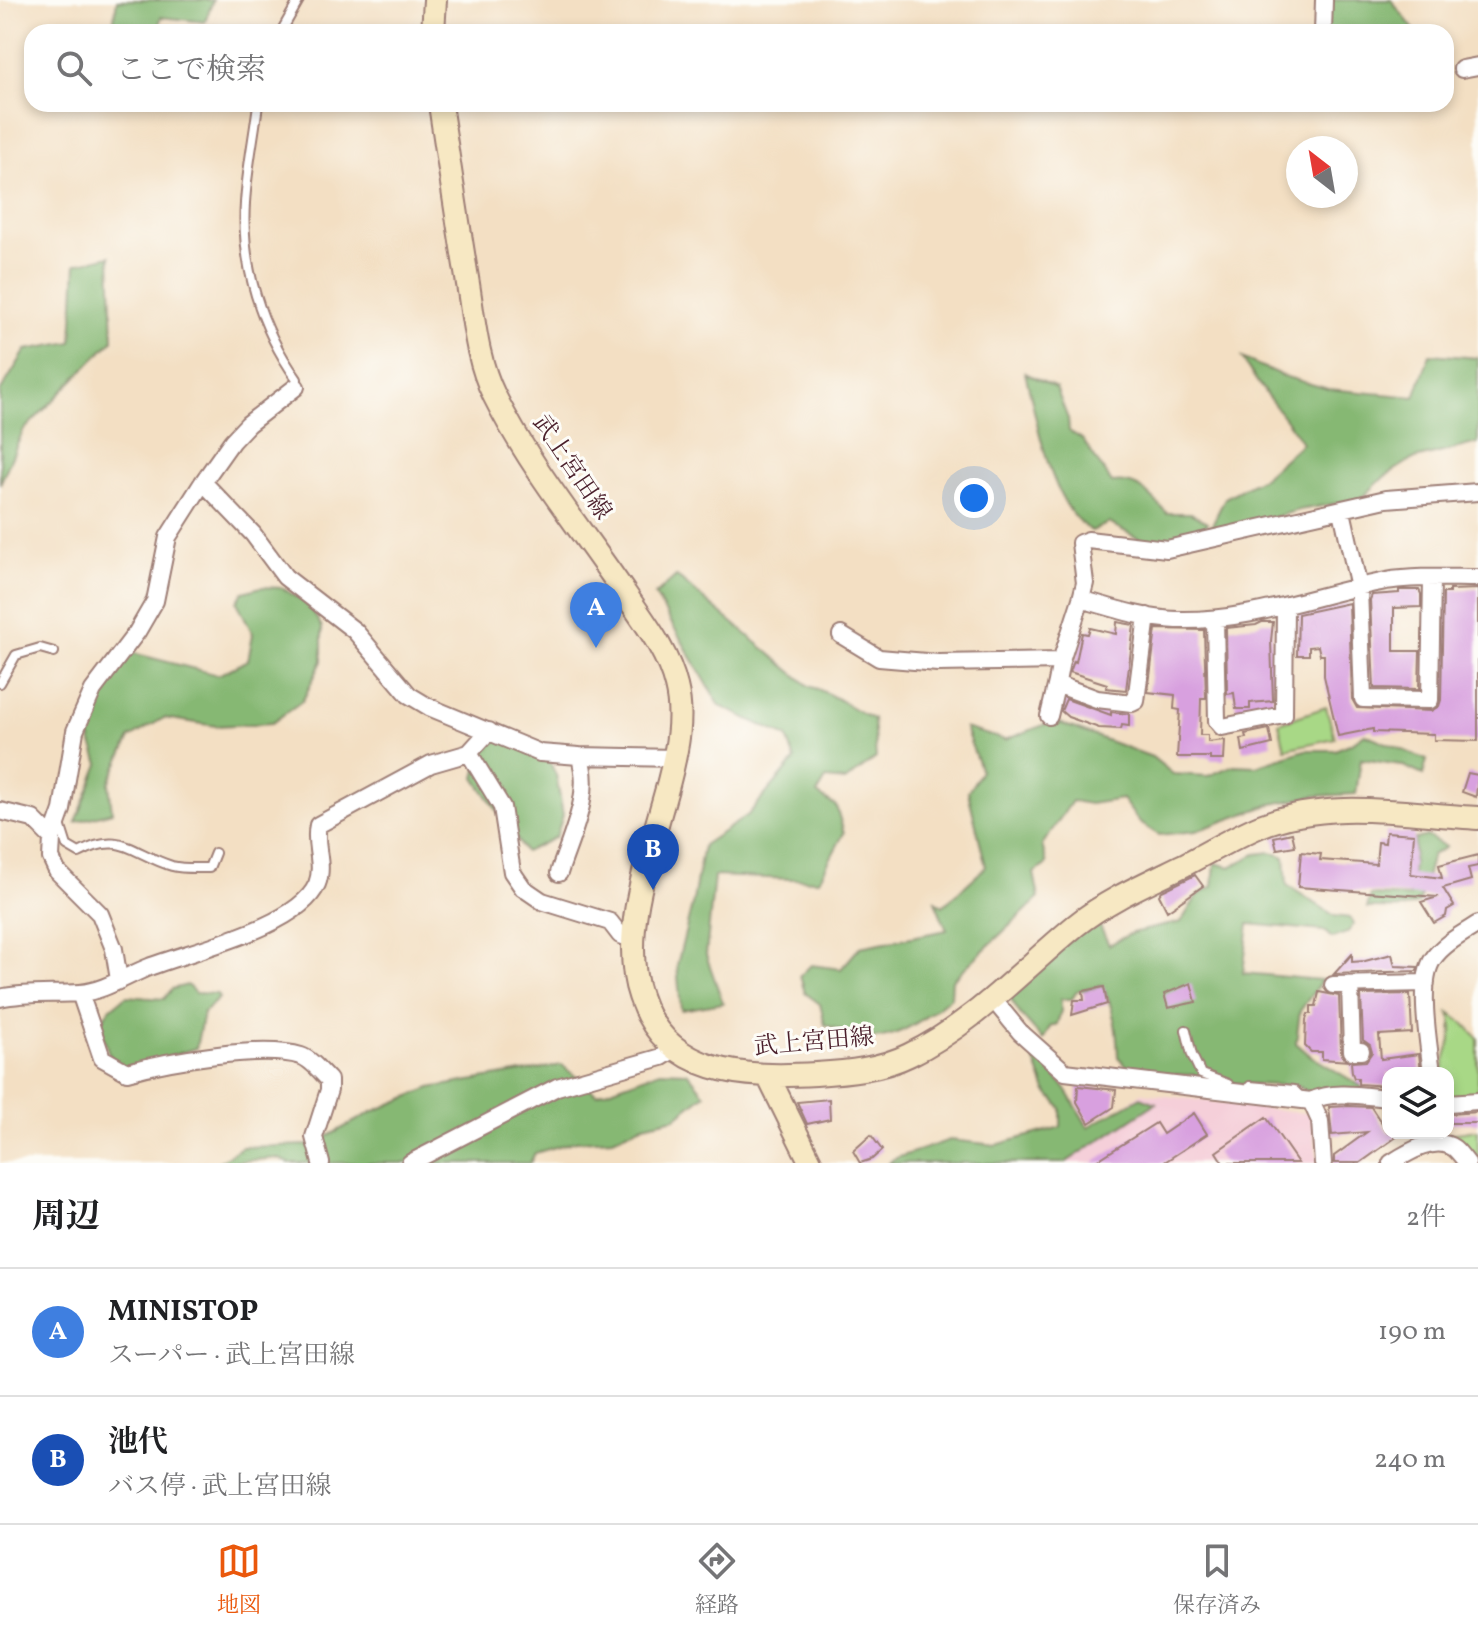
<!DOCTYPE html>
<html lang="ja">
<meta charset="utf-8">
<style>
body{margin:0;font-family:Vollkorn,"Noto Serif JP",serif;background:#f2f2f2;color:#202124}
.controls{position:absolute;right:24px;bottom:24px;display:grid;overflow:hidden;border-radius:16px;box-shadow:0 4px 12px #0003}
.controls button{width:72px;height:72px;display:grid;place-items:center;padding:0;border:0;border-bottom:2px solid #e0e0e0;background:#fff;color:#202124;font:40px sans-serif}
.compass{position:absolute;left:1286px;top:136px;width:72px;height:72px;border-radius:50%;background:#fff;box-shadow:0 4px 12px #0003;rotate:329deg}
.you{position:absolute;left:974px;top:498px;width:28px;height:28px;margin:-20px;border:6px solid #fff;border-radius:50%;background:#1a73e8;box-shadow:0 0 0 12px #1a73e833}
.badge{display:grid;place-items:center;width:52px;height:52px;border-radius:50%;background:#ea580c;color:#fff;font-size:26px;font-weight:700}
.pin{position:absolute;translate:-50% -66px;filter:drop-shadow(0 2px 4px #0008)}
.pin::after{content:'';position:absolute;top:42px;width:28px;height:24px;background:inherit;clip-path:polygon(0 0,100% 0,50% 100%)}
.list{margin:0;padding:0;list-style:none}
h2{display:flex;justify-content:space-between;align-items:center;height:104px;margin:0;padding:0 32px;font-size:34px}
h2 small{font-size:26px;font-weight:400;color:#757577}
.list li{display:grid;grid-template-columns:52px 1fr auto;gap:24px;align-items:center;box-sizing:border-box;height:128px;padding:0 32px;border-top:2px solid #e0e0e0}
.list b{display:block;font-size:30px;white-space:nowrap}
.list p{margin:0;font-size:26px;white-space:nowrap;color:#757577}
.list em{font-size:26px;font-style:normal;color:#757577}
.icon{flex:none;width:44px;height:44px;fill:none;stroke:currentColor;stroke-width:2;stroke-linecap:round;stroke-linejoin:round}
.map{position:relative;flex:none;width:1478px;height:1163px;overflow:hidden}
.search{position:absolute;background:#fff;box-shadow:0 4px 12px #0003;left:24px;right:24px;top:24px;height:88px;display:flex;align-items:center;gap:20px;box-sizing:border-box;padding:0 28px;border-radius:24px;color:#757577;font-size:30px}
.sheet{height:360px;background:#fff}
nav{display:flex;justify-content:space-around;align-items:center;box-sizing:border-box;height:112px;border-top:2px solid #e0e0e0;background:#fff;font-size:22px;color:#757577}
nav a{display:grid;justify-items:center;gap:4px}
nav .on{color:#ea580c}
.map>svg:first-child{display:block}
</style>
<div class="map">
<svg width="1478" height="1163" viewBox="0 0 1478 1163">
<rect width="100%" height="100%" fill="#fdfcf7"/>
<filter id="ink" filterUnits="userSpaceOnUse"><feTurbulence type="fractalNoise" baseFrequency=".0125" numOctaves="2"/><feDisplacementMap in="SourceGraphic" scale="16" xChannelSelector="R" yChannelSelector="G"/><feConvolveMatrix kernelMatrix="1 2 1 2 8 2 1 2 1" color-interpolation-filters="sRGB"/></filter>
<filter id="wash" filterUnits="userSpaceOnUse"><feTurbulence type="fractalNoise" baseFrequency=".006" numOctaves="4" result="noise"/><feDisplacementMap in="SourceGraphic" scale="32" xChannelSelector="R" yChannelSelector="G"/><feGaussianBlur stdDeviation="1.8" result="paint"/><feColorMatrix in="noise" values="0 0 0 0 0 0 0 0 0 0 0 0 0 0 0 0 0 1.4 0 .05"/><feComposite in="paint" operator="in"/></filter>
<g filter="url(#wash)">
<rect width="100%" height="100%" fill="#f3dfc3"/>
<path fill="#f5cfd9" d="M1142 1093 1311 1114 1318 1163H1042Z"/>
<path fill="#a8d886" stroke="#797c58" stroke-width="2" d="M1326 707 1335 738 1285 749 1279 723Z
M1449 1013 1463 1022 1478 1038V1098L1448 1099V1073H1443V1070C1446 1051 1458 1031 1449 1013Z
M1478 1130V1160L1453 1139 1446 1138 1449 1134Z"/>
<path fill="#86b873" stroke="#686c4f" stroke-width="2" d="M117 0H213L205 22 161 17 158 32H112Z
M1319 0H1391L1416 32H1328Z
M110 256 113 340 23 431 0 484V392L26 350 72 342 76 264Z
M1430 354 1478 358V443L1411 460 1384 477 1361 499 1299 510 1206 537 1225 498 1264 477 1302 443C1283 413 1259 389 1242 358L1283 376 1328 389 1415 397Z
M1025 373 1056 388 1068 419 1069 431 1082 439 1112 483C1138 479 1150 495 1167 513H1190L1208 522 1201 538 1149 544 1109 523 1092 531C1049 508 1037 417 1025 373Z
M676 576 809 686C833 693 850 708 873 719L876 758 845 781 826 779 817 794 836 806 844 833 819 880 714 876 706 955 723 1003 681 1010 677 965 693 901 703 845 748 815 795 760 787 737 720 706 655 595Z
M261 587 282 588 308 604 322 627V661L303 700 272 723 216 726 164 718 130 738 109 783 112 812 76 822 99 764 85 723 121 650 218 675 248 660 253 634 237 602 243 592Z
M1054 721 1152 757 1173 774 1208 776 1234 765 1256 766 1305 750H1335L1352 743 1365 734 1427 760 1423 775 1401 765 1361 759 1356 794 1315 796 1272 804 1196 831 1159 835 1140 823 1122 799 1090 804 1072 801 1042 845 1047 864 1034 873 1039 898 952 980 951 997C930 1014 903 1037 874 1038 859 1039 840 1029 825 1025L820 1004 805 993 800 976 811 965 841 969 860 947 947 930 935 901 943 906 986 867 968 792 981 771 965 728 1005 740Z
M509 729 543 748 556 775 563 815 556 837 525 852 475 778 481 754Z
M1427 836 1446 847 1432 855 1419 903C1403 912 1385 907 1367 908L1371 895 1410 897 1415 839Z
M1271 852 1285 857 1287 885 1335 916 1350 918 1354 924 1347 933 1332 938 1324 931 1249 924 1243 973 1322 980 1300 1011 1296 1043 1311 1056 1361 1086 1363 1091 1309 1093 1298 1086 1220 1083 1194 1075 1135 1074 1118 1057C1117 1030 1115 1010 1102 986L1077 991 1072 999H1061V1011L1057 1024 1050 1027 1043 1040 1020 1014 1007 993 1096 918 1109 945 1132 933 1181 922 1197 896 1213 886 1215 863 1230 867 1256 854Z
M187 985 195 993 217 994 219 998 203 1013 196 1048 142 1065 120 1068 109 1054 99 1024 110 1009 126 996 164 999 172 989Z
M1038 1054 1067 1091 1088 1127 1141 1097 1156 1103 1065 1163H889L893 1159 950 1140 996 1145 1061 1127V1108L1046 1091 1035 1061V1056Z
M562 1065 597 1094 660 1071 687 1072 705 1094 675 1118 644 1125 613 1139 576 1141 535 1153 530 1163H289L278 1158 217 1163 242 1147 312 1145 372 1112 430 1088Z"/>
<g id="blocks">
<path fill="#d8a0df" d="M1478 589V741L1434 740V734L1373 732V729L1338 736 1324 676V655H1320L1318 646 1309 647V655H1297L1298 614 1349 603 1352 699 1357 708 1431 711 1439 706 1441 700 1443 593H1449V590Z
M1399 590H1419L1421 594V607L1394 608V651H1420L1419 689 1374 688 1370 600 1372 595 1399 593Z
M1117 622 1134 625 1126 690 1106 688 1107 684 1070 672 1074 661 1076 662 1082 633 1088 634 1090 628 1116 634Z
M1262 622H1273L1271 641 1273 701 1250 703V709H1236L1234 693 1227 694 1226 628 1256 625Z
M1156 629 1204 630 1206 698H1201L1200 735H1208V742L1225 740 1224 760H1210V757H1177L1180 710 1174 709 1175 695 1148 692Z
M1066 699 1111 715V712L1129 714V726L1122 725 1121 729 1099 728 1068 717 1061 711Z
M1269 729 1272 744 1243 751 1241 739 1246 738 1245 734Z
M1468 773 1478 775 1476 797 1462 792Z
M1386 832 1414 834 1411 874 1442 878 1439 865 1478 855V866L1468 868 1471 880 1443 888 1454 906 1447 910 1446 916 1434 923 1421 902 1438 897 1298 887 1301 852 1321 854 1320 860 1376 864 1378 842 1385 843Z
M1292 833 1295 846 1277 849 1274 837Z
M1195 875 1203 886 1167 911 1159 895 1162 891Z
M1352 954V962L1365 961 1392 954 1395 966 1418 967 1417 971 1334 974Z
M1191 983 1196 1002 1168 1008 1164 994Z
M1104 987 1107 1004 1072 1015 1074 1000H1084L1083 991Z
M1319 992 1339 996 1341 1051 1343 1057 1349 1061 1322 1059V1052H1311L1305 1046 1306 1020 1308 1014H1311V1006H1316Z
M1410 994 1412 1033 1379 1035 1381 1059 1419 1054 1421 1073H1388V1086L1358 1084V1078H1354L1352 1073 1351 1062 1366 1061 1372 1052 1370 1045 1363 1040 1361 995Z
M1078 1086 1116 1090 1114 1107 1089 1123 1077 1102Z
M829 1099 830 1119 807 1124 797 1102Z
M1348 1106 1371 1107 1388 1133H1402L1360 1163H1334V1156L1367 1132 1332 1135 1329 1107Z
M1478 1112V1123H1450L1449 1114Z
M1194 1113 1207 1134 1163 1163H1093L1156 1123 1163 1134Z
M1266 1117 1298 1163H1223L1216 1152Z
M871 1135 882 1150 872 1159 860 1163 853 1151Z"/>
</g>
</g>
<g filter="url(#ink)">
<use href="#blocks" fill-opacity="0" stroke="#9e7f77" stroke-width="2"/>
<g fill="none" stroke-linecap="round" stroke-linejoin="round">
<g stroke="#9e7f77" stroke-width="12">
<path id="lane" d="M281 32 299 0
M258 104C254 137 247 170 245 203 241 265 261 329 297 379L296 387
M0 683 16 655 40 648 54 652
M60 824 67 846 79 853C121 830 132 854 172 866 183 869 197 868 209 868L215 853
M1186 1030 1192 1055 1201 1074 1228 1084
M1250 1086 1294 1090 1301 1097"/>
</g>
<g stroke="#9e7f77" stroke-width="20">
<path id="street" d="M1323 32 1324 0
M1462 69 1478 66
M203 482 253 534 285 577 355 631 409 695 429 707 540 753 579 756C594 792 570 838 559 873
M1478 492 1386 499 1167 549 1088 540 1080 543 1085 583 1081 599C1112 608 1145 619 1177 620 1249 622 1317 594 1386 581 1416 576 1448 578 1478 578
M1342 511 1359 588 1363 699 1430 700 1432 578
M1081 599 1061 661 1057 682 1059 685 1097 699 1132 703 1136 701 1147 616
M1215 619 1217 721 1222 727 1284 715 1285 606
M841 635 879 658 938 663 1061 661
M1049 716 1057 682
M469 753 502 807 512 872 523 888 542 901 610 922 620 935 633 939
M579 756 675 758
M0 811 33 819 52 838
M119 980 114 949 100 914 57 871 51 858 52 838 62 810 75 731 93 690 137 632 155 601 168 537 203 482 232 441 248 424 296 387
M1333 985 1426 983
M1350 985 1352 1051H1361
M80 993 102 1058 127 1072C167 1061 262 1044 301 1056 311 1059 321 1072 329 1080V1090L314 1137 321 1163
M0 998C27 992 53 995 80 993 104 991 126 976 149 967 190 951 299 927 317 884 325 864 313 845 318 825L431 764 469 753 489 731
M992 998 1020 1032 1065 1072 1311 1101 1320 1121 1323 1163
M1432 1073C1429 1045 1417 982 1433 959 1443 944 1462 934 1478 924
M1311 1101C1334 1090 1363 1096 1388 1098
M1448 1103 1478 1101
M410 1163 557 1087 662 1057 676 1048
M1391 1163C1407 1153 1435 1135 1454 1148 1459 1152 1463 1158 1467 1163"/>
</g>
<g stroke="#9e7f77" stroke-width="26">
<path id="secondary" d="M433 32 435 0
M440 104C449 164 458 224 468 284 474 321 477 361 494 395 529 466 581 529 626 595 645 623 668 652 676 686 684 717 677 750 669 781 653 844 618 932 640 996 666 1076 746 1078 816 1074 847 1072 881 1069 909 1055 972 1025 1022 970 1075 926 1107 900 1147 883 1184 865 1209 852 1234 837 1260 826 1329 798 1406 814 1478 818
M768 1076 811 1163"/>
</g>
<use href="#lane" stroke="#fff" stroke-width="8"/>
<use href="#street" stroke="#fff" stroke-width="16"/>
<use href="#secondary" stroke="#f7e8c3" stroke-width="22"/>
</g>
</g>
<g text-anchor="middle" dominant-baseline="central" stroke-width="6" stroke-linejoin="round" paint-order="stroke">
<g font-size="24" fill="#4a1f2b" stroke="#fdfcf7">
<text transform="translate(571 468) rotate(56)">武上宮田線</text>
<text transform="translate(814 1043) rotate(-5)">武上宮田線</text>
</g>
</g>
</svg>
<div class="controls">
<button><svg class="icon" aria-label="layers" viewBox="0 0 24 24"><path d="M12 4l9 5-9 5-9-5zM3 14l9 5 9-5"/></svg></button>
</div>
<svg class="compass" viewBox="-18 -18 36 36"><path d="M0-13l5 13h-10z" fill="#e53935"/><path d="M0 13l5-13h-10z" fill="#757577"/></svg>
<div class="you"></div>
<div class="pin badge" style="left:596px;top:648px;background:#3f7fe0">A</div>
<div class="pin badge" style="left:653px;top:890px;background:#1a4fb4">B</div>
<div class="search"><svg class="icon" aria-label="search" viewBox="0 0 24 24"><circle cx="10" cy="10" r="6"/><path d="M15 15l6 6"/></svg>ここで検索</div>
</div>
<section class="sheet">
<h2>周辺<small>2件</small></h2>
<ul class="list">
<li><span class="badge" style="background:#3f7fe0">A</span><div><b>MINISTOP</b><p>スーパー · 武上宮田線</p></div><em>190 m</em></li>
<li><span class="badge" style="background:#1a4fb4">B</span><div><b>池代</b><p>バス停 · 武上宮田線</p></div><em>240 m</em></li>
</ul>
</section>
<nav>
<a class="on"><svg class="icon" aria-label="map" viewBox="0 0 24 24"><path d="M3 6l6-2 6 2 6-2v14l-6 2-6-2-6 2zM9 4v14M15 6v14"/></svg>地図</a>
<a><svg class="icon" aria-label="directions" viewBox="0 0 24 24"><path d="M12 3l9 9-9 9-9-9zM9 14v-3h6M13 9l2 2-2 2"/></svg>経路</a>
<a><svg class="icon" aria-label="saved" viewBox="0 0 24 24"><path d="M7 4h10v16l-5-4-5 4z"/></svg>保存済み</a>
</nav>
